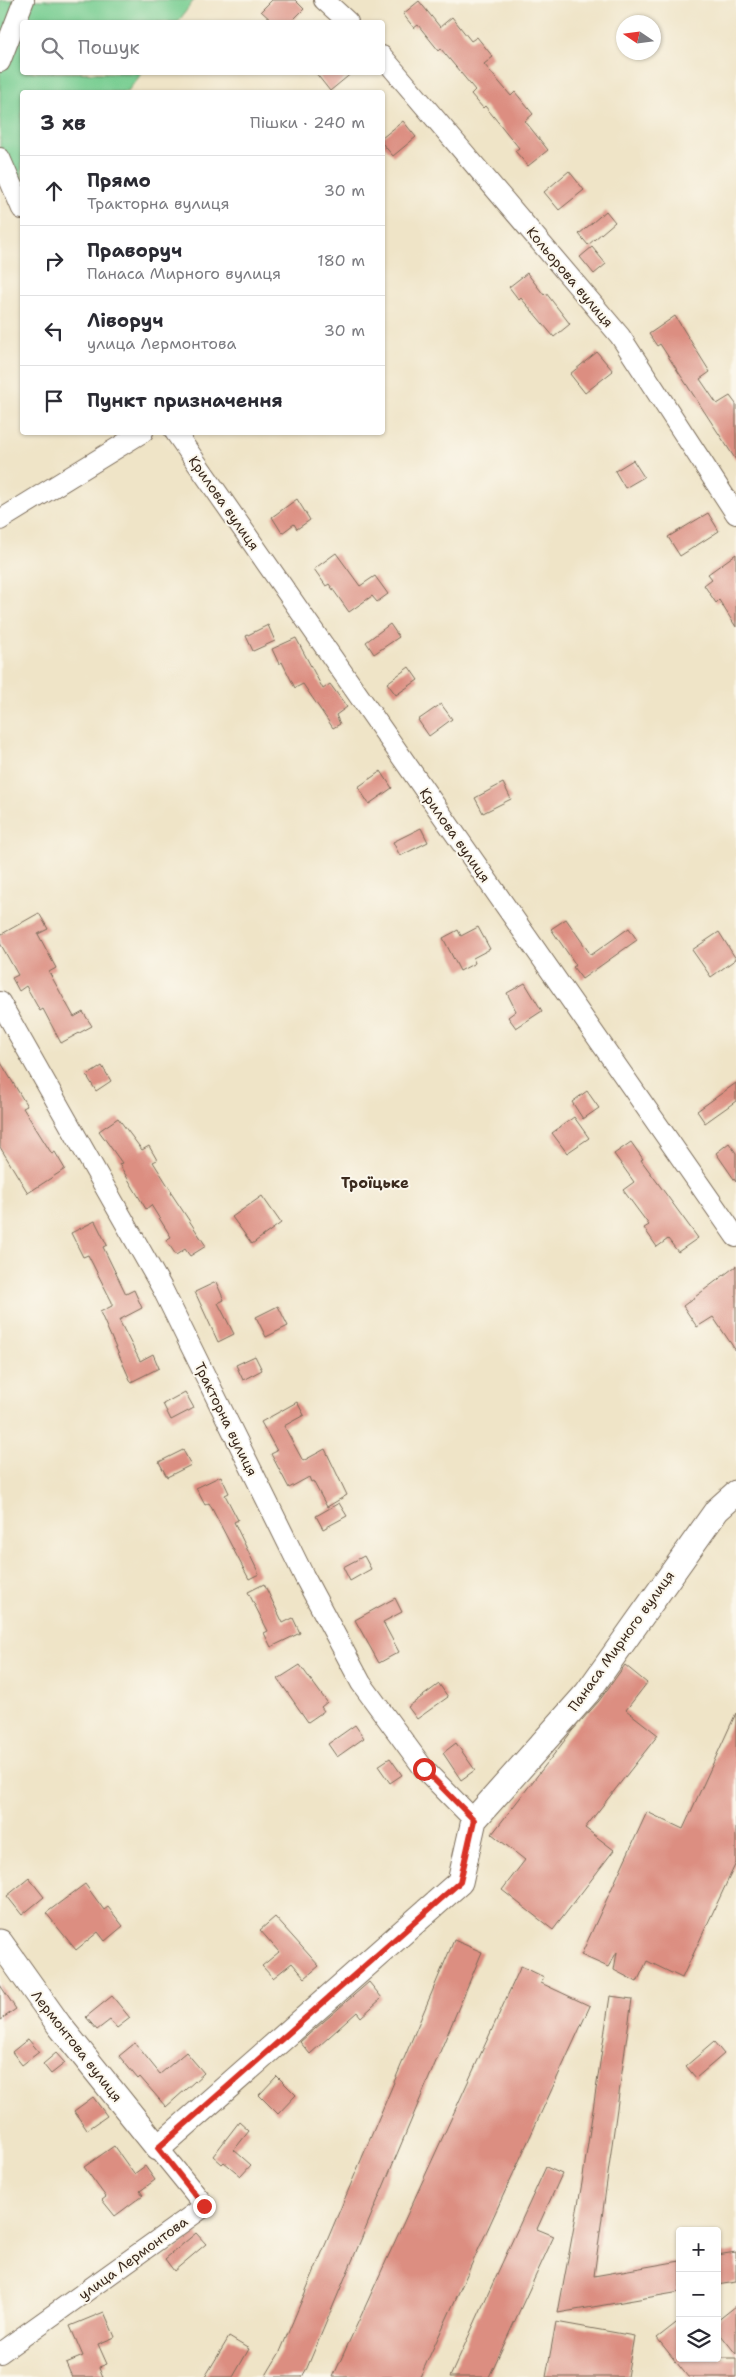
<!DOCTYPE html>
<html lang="uk">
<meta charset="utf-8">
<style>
body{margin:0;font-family:"Shantell Sans",sans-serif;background:#f2f2f3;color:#2b2b33}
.controls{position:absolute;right:15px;bottom:15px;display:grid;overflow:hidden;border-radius:5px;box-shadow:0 1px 4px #0004}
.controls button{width:45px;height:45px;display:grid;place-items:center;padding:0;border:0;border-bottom:1px solid #e1e1e2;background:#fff;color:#2b2b33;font:25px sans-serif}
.compass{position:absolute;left:616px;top:15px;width:45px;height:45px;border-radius:50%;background:#fff;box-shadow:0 1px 4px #0004;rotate:283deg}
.stop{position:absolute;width:15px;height:15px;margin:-11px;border:4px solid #d93025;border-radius:50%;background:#fff}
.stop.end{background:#d93025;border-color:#fff;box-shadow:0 1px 5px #0008}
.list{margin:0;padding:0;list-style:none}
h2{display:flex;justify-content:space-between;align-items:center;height:65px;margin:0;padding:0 20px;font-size:21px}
h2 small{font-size:16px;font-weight:400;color:#7c7c81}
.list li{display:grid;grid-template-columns:32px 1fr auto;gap:15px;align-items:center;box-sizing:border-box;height:70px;padding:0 20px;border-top:1px solid #e1e1e2}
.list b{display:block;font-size:19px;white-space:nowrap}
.list p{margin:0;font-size:16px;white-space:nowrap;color:#7c7c81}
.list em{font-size:16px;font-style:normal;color:#7c7c81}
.icon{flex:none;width:28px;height:28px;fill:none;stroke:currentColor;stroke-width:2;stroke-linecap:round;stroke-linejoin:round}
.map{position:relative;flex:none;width:736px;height:2377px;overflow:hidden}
.search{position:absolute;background:#fff;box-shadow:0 1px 4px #0004;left:20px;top:20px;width:365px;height:55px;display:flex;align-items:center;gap:12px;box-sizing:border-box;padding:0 18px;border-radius:5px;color:#7c7c81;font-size:19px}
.panel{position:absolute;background:#fff;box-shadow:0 1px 4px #0004;left:20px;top:90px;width:365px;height:345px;border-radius:5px}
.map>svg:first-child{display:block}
</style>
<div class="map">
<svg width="736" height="2377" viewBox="0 0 736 2377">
<rect width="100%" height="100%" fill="#fbf7ec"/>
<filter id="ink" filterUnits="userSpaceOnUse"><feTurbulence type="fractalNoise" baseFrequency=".02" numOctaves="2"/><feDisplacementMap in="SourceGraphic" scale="10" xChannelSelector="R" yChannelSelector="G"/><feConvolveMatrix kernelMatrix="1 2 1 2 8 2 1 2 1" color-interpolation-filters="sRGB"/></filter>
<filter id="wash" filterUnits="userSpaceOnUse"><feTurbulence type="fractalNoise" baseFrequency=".0096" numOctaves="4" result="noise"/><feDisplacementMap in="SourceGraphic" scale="20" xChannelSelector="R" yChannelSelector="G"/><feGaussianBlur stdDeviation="1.12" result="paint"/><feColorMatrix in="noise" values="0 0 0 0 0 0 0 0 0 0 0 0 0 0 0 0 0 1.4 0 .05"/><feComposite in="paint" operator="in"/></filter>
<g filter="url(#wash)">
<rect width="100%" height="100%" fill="#efe4c7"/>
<path fill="#77cd91" stroke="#597c58" d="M0 0H194L178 22H22V72L142 73 127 92H22V209L0 158Z"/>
<g id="blocks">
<path fill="#dc8e81" d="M272 0H295L304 9 291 22H273L261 11Z
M419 1 440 27 452 17 471 41 477 37 493 57 484 64 511 96 515 92 533 114 525 121 548 150 528 166 515 151 519 148 485 106 483 108 471 94 475 90 441 49 439 51 418 25 414 28 403 14Z
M315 72H353L330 91Z
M403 121 416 137 393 156 382 143V138Z
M569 171 584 190 559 210 544 192Z
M606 211 615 222 588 245 579 234Z
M592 247 606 264 594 274 580 257Z
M527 273 544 295 546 293 570 324 554 337 521 298 519 300 509 287Z
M675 316 710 372 700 379 717 404 730 396 736 404V460L660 344 657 346 649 334Z
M597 352 613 371 585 393 570 374Z
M633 460 644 477 625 488 615 471Z
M297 499 310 520 297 529 294 524 282 533 272 517Z
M708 513 719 531 680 556 668 537Z
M336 553 360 586 375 576 388 594 377 602 372 596 349 612 329 584 326 586 314 569Z
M736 554V627L719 600 716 603 704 585 712 579 708 574Z
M390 624 399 637 374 654 366 642Z
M268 625 275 641 253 651 246 636Z
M296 638 323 689 330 684 347 707 336 715 340 724 333 728 303 684 295 688 282 662 279 664 272 649Z
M409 667 418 680 396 695 387 683Z
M441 704 452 719 429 736 418 720Z
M381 771 392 788 369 804 358 787Z
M503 783 511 799 483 813 475 798Z
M421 828 428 842 400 856 393 842Z
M39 913 48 929 38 934 56 968 49 972 74 1017 83 1012 92 1026 61 1043 43 1009 40 1011 26 986 19 991 12 978 18 975 0 943V935Z
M566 919 591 955 629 928 637 940 582 979 573 967 576 965 551 929Z
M478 927 490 949 473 958 475 963 460 971 443 938 458 930 461 936Z
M719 932 736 959 711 977 692 950Z
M525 983 542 1011 516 1028 508 1017 516 1011 507 993Z
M0 1061 27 1106 23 1108 52 1154 55 1152 65 1169 28 1193 0 1147Z
M102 1066 111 1081 96 1091 87 1076Z
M736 1083V1101L705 1123 697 1111Z
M587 1091 599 1108 583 1119 572 1102Z
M574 1117 589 1138 567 1153 552 1133Z
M118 1118 142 1150 149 1146 157 1160 153 1162 172 1192 171 1193 206 1246 190 1256 185 1249 176 1255 166 1240 171 1237 151 1205 146 1209 119 1164 122 1163 99 1131Z
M631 1142 643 1159 641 1160 698 1238 678 1252 668 1239 657 1247 644 1228 649 1225 623 1190 634 1182 614 1154Z
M729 1143 736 1153V1182L716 1153Z
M262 1196 281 1223 252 1244 232 1217Z
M95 1221 107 1245 103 1247 126 1294 134 1290 142 1308 119 1320 140 1361 153 1354 159 1368 131 1382 100 1312 112 1306V1302L88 1255 83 1257 71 1233Z
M736 1266V1351L713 1317 697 1327 683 1306Z
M216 1282 224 1300 218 1303 234 1334 218 1342 195 1292Z
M278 1306 288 1326 266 1337 256 1317Z
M255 1356 262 1370 243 1380 236 1365Z
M185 1392 194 1408 171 1420 163 1404Z
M297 1402 304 1415 284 1426 303 1461 325 1449 347 1495 327 1507 313 1481 311 1482 309 1477 289 1488 271 1454 277 1451 261 1422Z
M183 1450 191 1465 167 1477 159 1462Z
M221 1476 229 1493 225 1495 238 1520 234 1522 259 1574 249 1579 209 1503 205 1505 196 1488Z
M339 1503 347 1516 323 1529 316 1516Z
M364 1556 371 1569 350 1581 343 1567Z
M264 1584 283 1623 293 1618 300 1633 271 1647 264 1633 268 1631 248 1592Z
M395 1598 402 1612 383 1622 399 1652 379 1663 355 1620Z
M300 1665 327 1702 321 1707 324 1711 308 1722 278 1679Z
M625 1665 647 1683 626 1710 658 1735 585 1828 614 1850 553 1930 502 1890 525 1860 492 1834 572 1731 599 1701Z
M439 1684 448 1697 417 1719 408 1707Z
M736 1713V1863L682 1978 647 1961 637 1982 614 1970 617 1952 608 1967 581 1955 647 1812 683 1829Z
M355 1725 364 1738 337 1757 328 1744Z
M456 1743 475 1770 461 1780 443 1753Z
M390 1758 402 1775 390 1783 378 1766Z
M29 1878 44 1897 22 1915 7 1896Z
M85 1884 104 1910 108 1907 123 1926 105 1941 98 1932 76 1950 46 1913Z
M275 1917 319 1966 305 1978 292 1963 273 1978 262 1966 279 1952 260 1930Z
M454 1940 482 1952 307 2368 302 2377H265L280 2352Z
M521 1966 544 1977 541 1983 590 2006 420 2377H333Z
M369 1982 382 1998 361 2017 357 2012 310 2054 300 2042Z
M0 1985 16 2009 0 2020Z
M112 1996 130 2018 117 2028 110 2020 97 2030 86 2017Z
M610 1996 632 1999 594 2276 680 2261V2292L558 2313 582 2183Z
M28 2039 39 2052 22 2065 12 2052Z
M714 2042 724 2054 696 2078 686 2066Z
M135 2043 160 2074 186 2052 204 2073 166 2107 140 2077 138 2079 119 2056Z
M56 2053 65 2063 51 2074 43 2064Z
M277 2076 296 2095 278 2114 259 2095Z
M93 2097 107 2116 87 2130 74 2111Z
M239 2122 249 2131 234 2150 251 2165 241 2176 224 2162 222 2164 213 2156Z
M114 2146 134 2174 145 2166 155 2180 140 2191 143 2195 115 2216 102 2200 106 2197 84 2167Z
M546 2167 562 2174 537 2229 554 2236 489 2377H450Z
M196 2233 206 2244 174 2271 165 2259Z
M736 2252V2282L717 2285V2255Z
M736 2306V2354L717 2330V2321Z
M104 2312 115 2337 98 2344 107 2364 99 2367 103 2377H72L66 2363 83 2356 70 2326Z
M680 2320V2358H736V2377H688L657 2338Z
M556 2322 634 2336 627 2377H546Z
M229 2337 249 2349 233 2377H205Z"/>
</g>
</g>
<g filter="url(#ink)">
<use href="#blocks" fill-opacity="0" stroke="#7a6b59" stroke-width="1"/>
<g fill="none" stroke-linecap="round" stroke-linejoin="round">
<g stroke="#7a6b59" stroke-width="22">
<path id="minor" d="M324 0 348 22
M382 56 620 336 736 514
M0 62 24 0
M0 158 22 209
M175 432 736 1237
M0 520 143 432
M0 1002 162 1288 304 1576 361 1683 424 1769 474 1820
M0 2353 205 2206 158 2148"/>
</g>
<g stroke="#7a6b59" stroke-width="27">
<path id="tertiary" d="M0 1942 59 2025 158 2148 460 1882 474 1820 587 1693 717 1510 736 1493"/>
</g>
<use href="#minor" stroke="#fff" stroke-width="20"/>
<use href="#tertiary" stroke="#fff" stroke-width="25"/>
</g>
</g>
<g fill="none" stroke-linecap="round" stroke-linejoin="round" filter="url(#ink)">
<path stroke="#d93025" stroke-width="6" d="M204 2206 158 2148 460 1882 474 1820 424 1769"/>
</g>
<g text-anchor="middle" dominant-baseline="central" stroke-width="4" stroke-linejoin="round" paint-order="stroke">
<g font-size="14" fill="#3b2a1e" stroke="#fbf7ec">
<text transform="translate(570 277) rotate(50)">Кольорова вулиця</text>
<text transform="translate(224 503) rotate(55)">Крилова вулиця</text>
<text transform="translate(455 835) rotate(55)">Крилова вулиця</text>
<text transform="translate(226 1419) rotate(64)">Тракторна вулиця</text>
<text transform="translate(621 1641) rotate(-54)">Панаса Мирного вулиця</text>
<text transform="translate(77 2046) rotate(52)">Лермонтова вулиця</text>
<text transform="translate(133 2258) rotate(-36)">улица Лермонтова</text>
</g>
<g font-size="15" font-weight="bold" fill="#3b2a1e" stroke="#fbf7ec">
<text x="375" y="1183">Троїцьке</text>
</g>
</g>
</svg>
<div class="controls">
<button>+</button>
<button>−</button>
<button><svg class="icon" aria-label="layers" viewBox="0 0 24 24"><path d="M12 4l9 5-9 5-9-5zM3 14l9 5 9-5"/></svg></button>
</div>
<svg class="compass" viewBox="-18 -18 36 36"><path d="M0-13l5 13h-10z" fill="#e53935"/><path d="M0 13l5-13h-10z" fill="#7c7c81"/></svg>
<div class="stop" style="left:424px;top:1769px"></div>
<div class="stop end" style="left:204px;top:2206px"></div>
<div class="search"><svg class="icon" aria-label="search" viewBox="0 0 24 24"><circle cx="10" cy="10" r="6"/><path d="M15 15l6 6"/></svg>Пошук</div>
<section class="panel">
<h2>3 хв<small>Пішки · 240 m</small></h2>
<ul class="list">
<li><svg class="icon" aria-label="ahead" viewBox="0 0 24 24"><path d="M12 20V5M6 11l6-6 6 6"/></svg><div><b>Прямо</b><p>Тракторна вулиця</p></div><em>30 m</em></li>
<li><svg class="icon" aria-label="right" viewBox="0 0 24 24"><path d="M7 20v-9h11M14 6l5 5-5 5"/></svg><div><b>Праворуч</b><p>Панаса Мирного вулиця</p></div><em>180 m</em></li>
<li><svg class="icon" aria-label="left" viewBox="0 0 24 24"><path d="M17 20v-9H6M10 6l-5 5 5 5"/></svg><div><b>Ліворуч</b><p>улица Лермонтова</p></div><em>30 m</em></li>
<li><svg class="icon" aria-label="arrive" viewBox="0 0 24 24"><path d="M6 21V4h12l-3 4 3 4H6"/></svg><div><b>Пункт призначення</b></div></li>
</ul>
</section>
</div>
